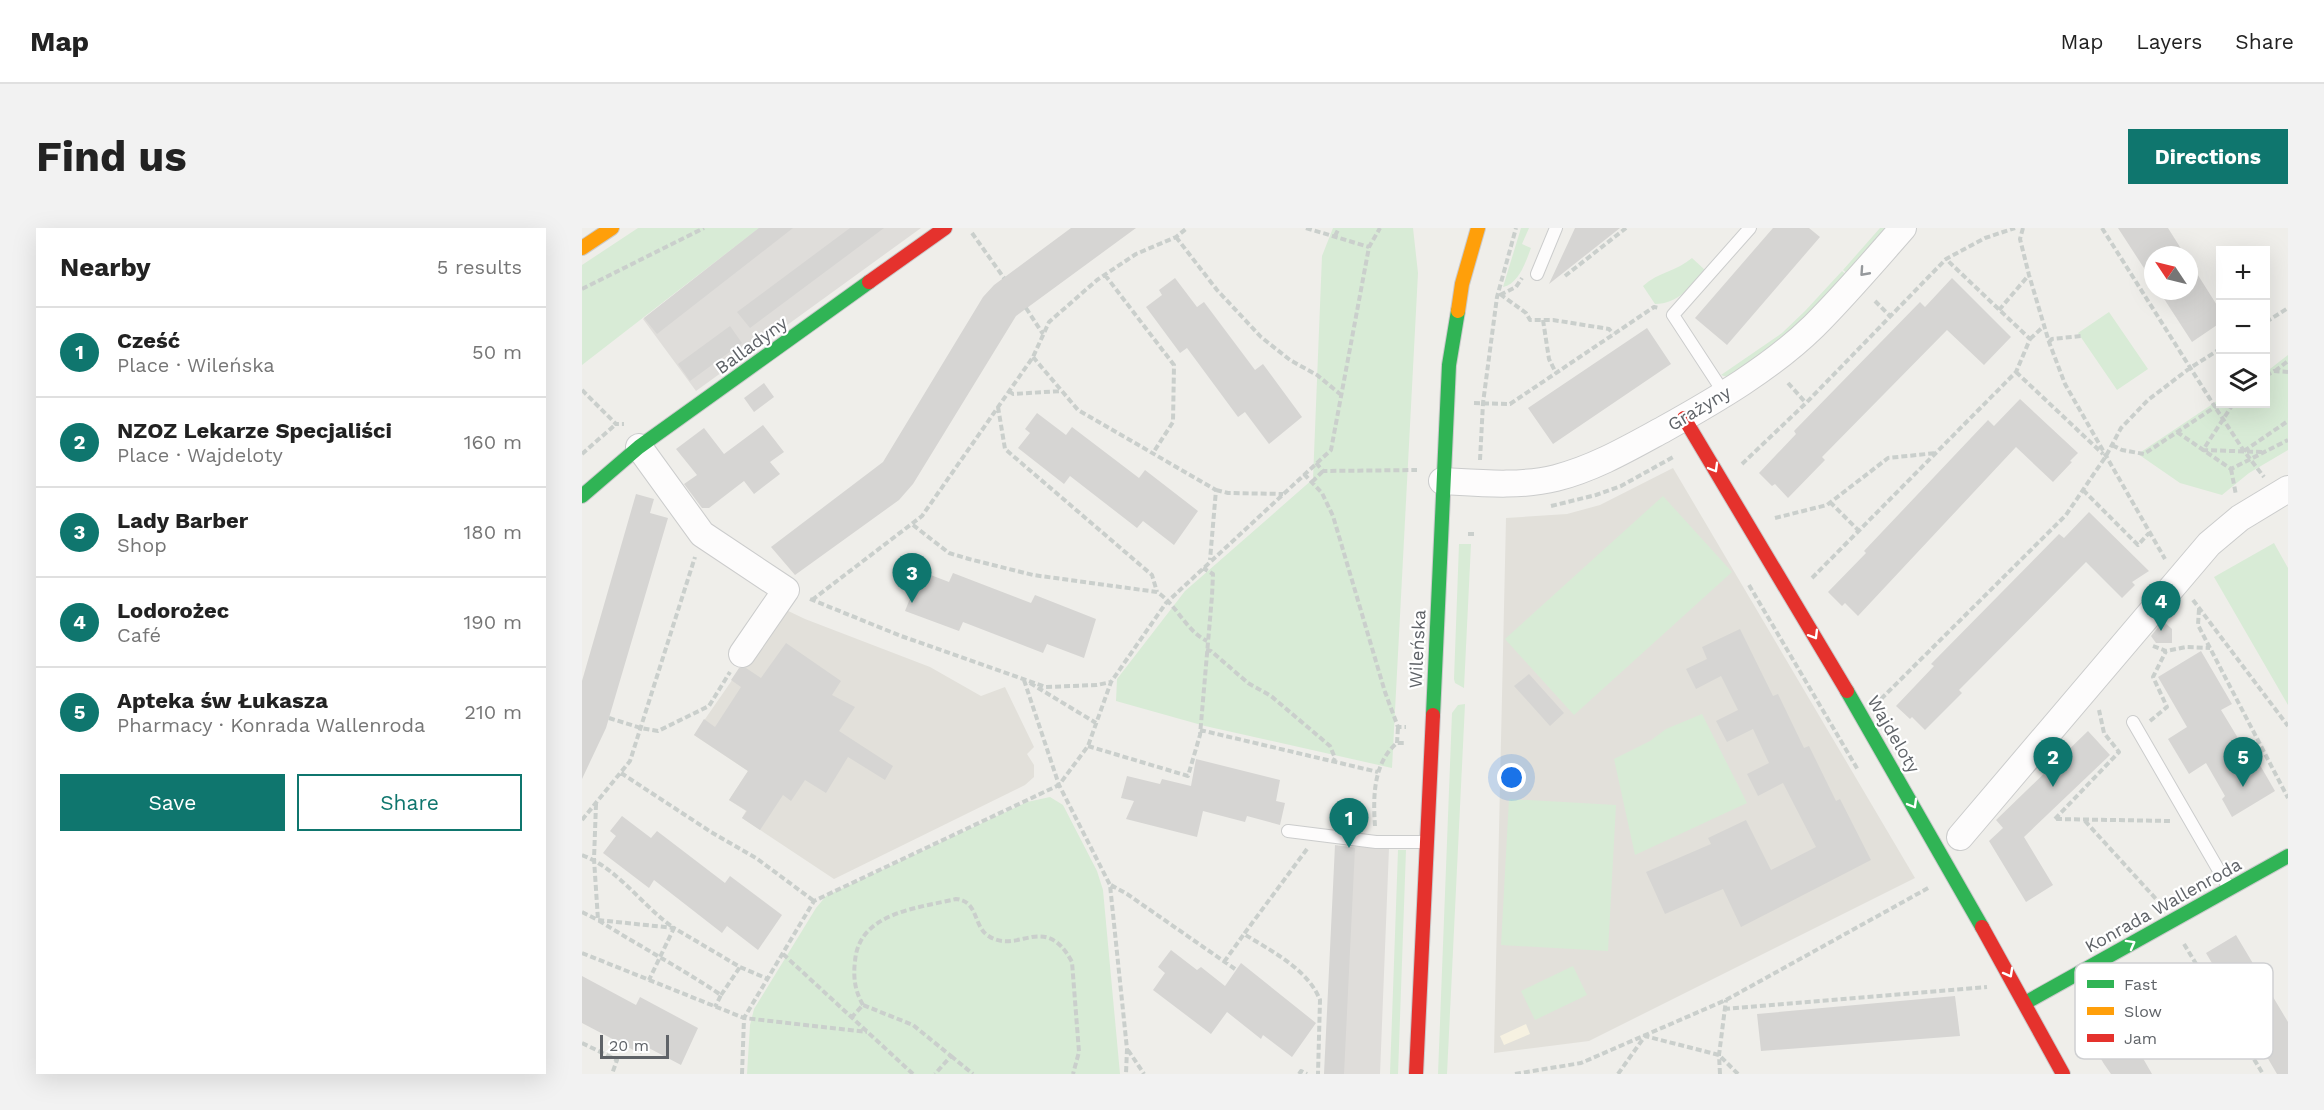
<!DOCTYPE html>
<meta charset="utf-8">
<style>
body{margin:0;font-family:"Work Sans",sans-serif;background:#f2f2f2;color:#222}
.controls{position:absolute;right:18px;top:18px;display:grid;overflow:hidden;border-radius:0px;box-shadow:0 6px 24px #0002}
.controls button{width:54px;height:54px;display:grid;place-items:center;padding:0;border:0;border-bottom:2px solid #e0e0e0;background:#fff;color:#222;font:30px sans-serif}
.compass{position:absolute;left:1562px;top:18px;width:54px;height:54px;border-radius:50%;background:#fff;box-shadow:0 6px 24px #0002;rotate:305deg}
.scale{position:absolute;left:18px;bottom:15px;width:69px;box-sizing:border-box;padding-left:6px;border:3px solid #5f6368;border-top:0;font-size:16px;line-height:21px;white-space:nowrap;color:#5f6368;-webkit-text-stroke:4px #fff;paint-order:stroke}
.you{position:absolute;left:930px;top:550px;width:21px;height:21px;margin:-15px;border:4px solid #fff;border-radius:50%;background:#1a73e8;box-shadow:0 0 0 9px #1a73e833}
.badge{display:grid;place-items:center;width:39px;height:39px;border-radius:50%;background:#0f766e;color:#fff;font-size:20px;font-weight:700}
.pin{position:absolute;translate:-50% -50px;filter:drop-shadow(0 2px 3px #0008)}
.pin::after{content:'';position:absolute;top:32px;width:21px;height:18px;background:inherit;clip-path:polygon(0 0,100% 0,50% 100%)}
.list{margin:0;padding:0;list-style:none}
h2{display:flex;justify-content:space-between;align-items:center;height:78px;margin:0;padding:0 24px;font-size:26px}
h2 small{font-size:20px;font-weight:400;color:#767676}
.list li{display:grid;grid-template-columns:39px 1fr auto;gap:18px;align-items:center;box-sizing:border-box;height:90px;padding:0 24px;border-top:2px solid #e0e0e0}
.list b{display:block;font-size:22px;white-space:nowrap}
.list p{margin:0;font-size:20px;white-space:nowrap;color:#767676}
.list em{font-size:20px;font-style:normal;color:#767676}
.actions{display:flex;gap:12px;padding:18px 24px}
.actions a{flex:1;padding:14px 0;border:2px solid #0f766e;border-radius:0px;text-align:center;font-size:21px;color:#0f766e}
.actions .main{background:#0f766e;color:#fff}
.icon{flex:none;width:33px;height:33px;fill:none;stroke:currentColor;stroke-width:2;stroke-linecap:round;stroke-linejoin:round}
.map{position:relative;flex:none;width:1706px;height:846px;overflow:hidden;border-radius:0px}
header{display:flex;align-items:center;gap:36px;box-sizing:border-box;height:84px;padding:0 30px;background:#fff;border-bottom:2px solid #e0e0e0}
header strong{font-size:28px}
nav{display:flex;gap:33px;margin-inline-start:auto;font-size:21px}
.intro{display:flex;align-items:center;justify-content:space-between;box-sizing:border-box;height:144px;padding:0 36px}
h1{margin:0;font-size:42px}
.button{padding:15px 27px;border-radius:0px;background:#0f766e;color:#fff;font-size:21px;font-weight:700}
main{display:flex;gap:36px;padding:0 36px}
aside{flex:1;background:#fff;border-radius:0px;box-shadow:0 6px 24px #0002}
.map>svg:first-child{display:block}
</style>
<header>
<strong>Map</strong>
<nav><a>Map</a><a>Layers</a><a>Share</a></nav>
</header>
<div class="intro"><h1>Find us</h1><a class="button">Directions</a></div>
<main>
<aside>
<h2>Nearby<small>5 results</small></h2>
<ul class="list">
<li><span class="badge">1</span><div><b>Cześć</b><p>Place · Wileńska</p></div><em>50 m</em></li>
<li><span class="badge">2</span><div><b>NZOZ Lekarze Specjaliści</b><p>Place · Wajdeloty</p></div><em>160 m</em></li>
<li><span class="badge">3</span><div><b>Lady Barber</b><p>Shop</p></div><em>180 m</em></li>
<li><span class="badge">4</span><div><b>Lodorożec</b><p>Café</p></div><em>190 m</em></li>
<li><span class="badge">5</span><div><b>Apteka św Łukasza</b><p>Pharmacy · Konrada Wallenroda</p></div><em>210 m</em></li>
</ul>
<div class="actions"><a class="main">Save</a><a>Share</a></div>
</aside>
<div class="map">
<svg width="1706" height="846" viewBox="0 0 1706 846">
<rect width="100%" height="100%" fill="#efeeea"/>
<path fill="#dfddda" d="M176 0H339L114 163 61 91Z
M754 618 807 620 798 846H745Z"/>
<path fill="#e2e0da" d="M1091 240 1333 650 1007 813 912 825 924 290 985 286 1018 277Z
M200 380 223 391 348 439 399 468 423 459 452 519 445 526 452 537V549L443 557 252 651 160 590 164 583 147 572 166 543 112 507Z"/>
<path fill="#d8ebd6" d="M56 0H177L0 137V37Z
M751 0H831L836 45 810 540 623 498 534 473 535 451 603 363 731 251 740 28Z
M939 0H947L940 16 949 20C944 33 937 56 921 59Z
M1298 0H1310L1268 48 1261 42Z
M1110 30 1123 42C1108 59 1096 76 1073 76L1061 58C1076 44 1095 43 1110 30Z
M1260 43 1267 49 1211 108 1145 149 1139 147 1200 105 1223 83Z
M1527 84 1566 141 1535 162 1496 105Z
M1706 127V222L1667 245 1640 267 1598 255 1556 226 1638 171V176H1684V144Z
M1081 268 1150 344 992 487 923 411Z
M1692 315 1706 340V477L1632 349Z
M877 316H889L882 460 873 455 872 451Z
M883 476 865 846H856L870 485 876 477Z
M1120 486 1165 575 1053 627 1032 531 1068 513 1084 501Z
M468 569 481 577 515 643 521 662 538 846H165L168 797 172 781 234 680 244 668 445 574Z
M927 571 1034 577 1026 723 919 717Z
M816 622H824L816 846H808Z
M991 738 1005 767 953 792 939 763Z"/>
<path fill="#f6f1e1" d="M944 796 948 806 922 817 918 808Z"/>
<path fill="#d6d5d3" d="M177 0H211L75 106 62 90Z
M268 0H302L168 100 155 84Z
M489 0H554L434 88 331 256 317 272 213 347 189 319 301 234 401 69 412 57Z
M993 0H1038L967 56Z
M1191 0H1227L1238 9 1145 117 1113 90Z
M1536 0H1586L1603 27H1571V54Z
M1607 33 1638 82V95L1610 114 1577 63H1607Z
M593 50 615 79 622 74 673 142 681 136 720 189 687 216 663 184 656 189 605 120 598 125 564 79 580 67 577 62Z
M1370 50 1429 109 1402 137 1365 102 1240 229 1243 232 1206 270 1193 256 1190 258 1177 245 1214 206 1212 203 1338 74 1343 79Z
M148 98 160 115 108 153 96 136Z
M1065 100 1089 136 971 216 946 180Z
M182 155 192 169 172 184 162 170Z
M1438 171 1496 225 1488 233 1490 234 1471 254 1434 219 1276 388 1263 375 1260 378 1246 364 1284 325 1282 323 1406 192 1412 198Z
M455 185 484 207 490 199 557 250 563 242 616 283 592 317 561 293 555 300 488 248 482 256 436 220 448 205 443 201Z
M181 197 202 224 188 234 198 246 172 266 162 253 127 280H120L102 256 115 247 94 221 122 200 142 226Z
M54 266 72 271 68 285 86 290 24 500 0 551V453Z
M1507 284 1567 343 1550 354 1553 357 1540 370 1504 334 1377 462 1380 465 1343 502 1330 489 1328 491 1314 478 1352 438 1349 436 1477 306 1482 310Z
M333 341 367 354 371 345 449 375 453 367 514 391 502 430 465 416 461 425 381 394 377 403 323 383 331 363 325 361Z
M1581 393 1590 401V415H1574L1569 408Z
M1158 401 1191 468 1196 466 1222 520 1227 518 1254 573 1258 571 1289 632 1159 699 1141 661 1083 686 1064 644 1129 616 1126 610 1164 592 1189 642 1234 619 1201 555 1176 568 1165 546 1187 535 1171 501 1145 514 1134 493 1156 482 1139 448 1114 461 1104 441 1125 431 1120 419Z
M204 415 259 453 250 467 273 479 257 503 311 538 303 552 266 529 244 565 223 552 209 573 201 567 178 602 160 590 165 583 147 572 166 543 112 507 122 491 133 499 159 459 149 452 157 440H164L179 450Z
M1619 423 1650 476 1639 482 1659 515 1664 513 1693 563 1650 589 1640 571 1643 568 1624 535 1607 546 1586 511 1605 499 1576 449Z
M947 446 982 485 968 498 932 458Z
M1506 503 1528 527 1442 609 1471 657 1444 674 1407 613 1421 600 1414 592Z
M614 531 698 552 694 573 703 575 698 597 665 588 663 594 621 583 615 609 544 591 552 573 539 570 545 548 578 556 580 551 609 558Z
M753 580 778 581 774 603 754 601Z
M40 588 69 610 75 603 143 655 148 648 200 687 176 722 145 698 140 705 72 652 67 660 21 625 34 608 28 603Z
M753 617 773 620 762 846H742Z
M1654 707 1706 794V846H1695L1624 725Z
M589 722 615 742 619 739 643 758 659 735 734 795 710 829 681 807 679 811 645 784 629 806 571 762 583 745 576 739Z
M0 748 54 777 58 769 116 800 99 837 63 818 59 826 0 795Z
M1373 768 1378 808 1179 823 1175 786Z
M1532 780 1570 846H1529L1522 836 1500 799Z"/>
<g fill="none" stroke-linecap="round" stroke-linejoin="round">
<g stroke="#cbcccc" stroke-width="14">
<path id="lane" d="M955 46 974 0
M1142 165 1091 87 1168 0
M1551 494 1647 660
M706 603 794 614H843"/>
</g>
<g stroke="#cbcccc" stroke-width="28">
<path id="street" d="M57 219 120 306 204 362 160 426
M860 253C897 255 938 259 974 250 1013 240 1047 220 1082 201 1134 172 1189 140 1232 98 1263 67 1292 33 1321 0
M1378 609 1627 316 1658 290 1706 261"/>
</g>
<g stroke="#cacacb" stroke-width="16">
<path id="fast" d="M0 268 57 219 287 54
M1265 463 1400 699
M851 487 867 137 876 83
M1443 775 1706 628"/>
</g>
<g stroke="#cacacb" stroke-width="16">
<path id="slow" d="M0 20 30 0
M876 83 880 56 896 0"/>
</g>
<g stroke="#cacacb" stroke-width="16">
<path id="jam" d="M287 54 363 0
M1102 190 1265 463
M1400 699 1481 846
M834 846 851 487"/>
</g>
<path stroke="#cacfcc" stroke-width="4" stroke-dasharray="6 3" stroke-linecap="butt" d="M724 0 787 19
M1441 0 1438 11 1447 47 1467 114 1483 156 1583 331
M1520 0 1633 179 1562 226 1540 222 1530 217
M390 5 422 50
M753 8 757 0
M594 9 635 62 679 109 708 132 735 147 758 166
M523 47 592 137 591 194 571 225
M983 48 1044 0
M0 61 122 0
M918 66 944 85 948 92H971L1027 101 1031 106
M918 67 934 59 940 50
M1293 73 1309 89
M444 80 461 106
M1417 82 1446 48
M961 92 967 131 974 145
M1684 94 1706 80
M1448 111 1462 98
M1467 114 1470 111 1499 108
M451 129 496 182 634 262 628 332
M1693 143 1706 133
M1434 144 1521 226
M1684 148 1692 143 1706 144
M1206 155 1224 175
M0 162 34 196H42
M427 163 431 166 479 163
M892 175 928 176 1072 79 1077 80
M1638 175 1633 179 1662 223 1682 249
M1651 176 1621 222 1680 224
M416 179 423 221 570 347 575 364
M1595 204 1649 241 1706 212
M1662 223 1706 193
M0 226 34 196
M898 232 901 175 915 69 934 0
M734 235 741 243 835 242
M1160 236 1224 175 1364 31 1403 10 1433 0
M1649 241 1654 267
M722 246 740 265 751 288 803 464 816 499H824
M730 254 741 243
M634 262 646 265 701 266
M1501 262 1556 317 1567 305
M1248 274 1277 303
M969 278 1014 267 1039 258 1093 228
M1193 290 1245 277 1306 230 1354 225
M331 297 367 325 387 331 451 347 575 364C595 377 604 403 625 413
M886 306H894
M1230 350 1434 144 1448 111 1364 31
M1167 357 1276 542
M228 371 319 408 464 459 515 457 529 454
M230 372 340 288 451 129 467 94 515 52 554 26 594 9 605 0
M1611 372 1706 498
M1617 381 1616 397 1706 570
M1571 418 1584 423 1604 419 1628 420
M624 422 629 423 666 455 689 468 748 518 753 530 751 534
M442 452 477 557 528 657 545 821 544 846
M448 455 514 495
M1299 471 1484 287 1524 228 1539 200 1566 172 1608 140 1638 121
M27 490 59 500 76 503 127 478 148 444
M1568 493 1585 479 1571 449 1584 423
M618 502 796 544
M815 515 816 499
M506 518 606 548 618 507 630 368 631 346 621 340
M39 545 129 604 174 630 232 673
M14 576 12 631 16 692C57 718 99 740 139 767L133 779
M1473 591 1537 524 1522 505 1517 482
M1474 591 1589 593
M0 592 48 533 113 329
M1503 593 1574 671
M793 598C791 569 791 535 815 515H822
M725 621 662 706C689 723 726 741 738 772L736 846
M0 627C37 641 60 678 92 700L67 752
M529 657 545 666 653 741
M0 684 16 692 92 700 158 739 186 751
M1602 716 1681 846
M0 725 162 790 285 804
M201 726 331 846
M642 734 662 706
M139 767 158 739
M281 777C273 763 271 750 273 733 277 684 337 680 374 671 396 673 391 696 405 707 436 729 462 682 490 734L497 824 491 846
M1142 781 1405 759
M269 790 281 777 331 797 369 828 353 846
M0 815 35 832 30 846
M546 822 562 846
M369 828 391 846
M160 846 162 790 232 673 477 557 506 518 529 454 584 375 749 222 787 19 798 0
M717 846 719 843 725 846
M933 846 999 835 1144 772 1348 659
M1036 846 1063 808 1137 827 1156 846
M1138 846 1137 827 1144 772"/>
<use href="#lane" stroke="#fdfcfc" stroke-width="12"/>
<use href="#street" stroke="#fdfcfc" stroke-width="26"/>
<use href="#fast" stroke="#30b455" stroke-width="14"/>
<use href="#slow" stroke="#ff9f0a" stroke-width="14"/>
<use href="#jam" stroke="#e5322d" stroke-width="14"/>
</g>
<defs><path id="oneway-chevron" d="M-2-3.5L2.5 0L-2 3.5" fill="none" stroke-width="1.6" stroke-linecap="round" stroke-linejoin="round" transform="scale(1.5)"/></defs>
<use stroke="#96999c" href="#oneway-chevron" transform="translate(1282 44) rotate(132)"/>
<g stroke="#fff">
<use href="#oneway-chevron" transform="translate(1132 240) rotate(60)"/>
<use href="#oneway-chevron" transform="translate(1232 407) rotate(59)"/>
<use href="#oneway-chevron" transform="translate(1331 576) rotate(60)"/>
<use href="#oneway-chevron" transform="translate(1549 716) rotate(-29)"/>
<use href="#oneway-chevron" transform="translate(1427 745) rotate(61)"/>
</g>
<g text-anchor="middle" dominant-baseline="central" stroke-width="4.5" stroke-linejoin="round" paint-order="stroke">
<g font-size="18" fill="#5f6368" stroke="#fff">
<text transform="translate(169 117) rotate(-36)">Balladyny</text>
<text transform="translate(1117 180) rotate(-31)">Grażyny</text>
<text transform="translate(835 421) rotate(-87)">Wileńska</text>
<text transform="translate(1312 506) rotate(60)">Wajdeloty</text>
<text transform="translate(1581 677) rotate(-29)">Konrada Wallenroda</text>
</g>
</g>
<rect x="1493" y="735" width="198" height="96" rx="9" fill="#fff" stroke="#cfd0d2" stroke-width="1.5"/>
<rect x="1505" y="752" width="27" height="8" fill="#30b455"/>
<rect x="1505" y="779" width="27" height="8" fill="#ff9f0a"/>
<rect x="1505" y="806" width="27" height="8" fill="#e5322d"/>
<g font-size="16" fill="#5f6368">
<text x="1542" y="762">Fast</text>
<text x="1542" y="789">Slow</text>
<text x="1542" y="816">Jam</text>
</g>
</svg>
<div class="controls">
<button>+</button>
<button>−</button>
<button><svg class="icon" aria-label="layers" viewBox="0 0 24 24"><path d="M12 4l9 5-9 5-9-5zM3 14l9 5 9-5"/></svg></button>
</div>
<svg class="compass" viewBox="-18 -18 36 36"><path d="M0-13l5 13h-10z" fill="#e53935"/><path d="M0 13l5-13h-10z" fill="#767676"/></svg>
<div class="scale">20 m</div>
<div class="you"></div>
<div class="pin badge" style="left:767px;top:620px">1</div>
<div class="pin badge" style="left:1471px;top:559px">2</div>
<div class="pin badge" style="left:330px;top:375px">3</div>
<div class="pin badge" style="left:1579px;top:403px">4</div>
<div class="pin badge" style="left:1661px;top:559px">5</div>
</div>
</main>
